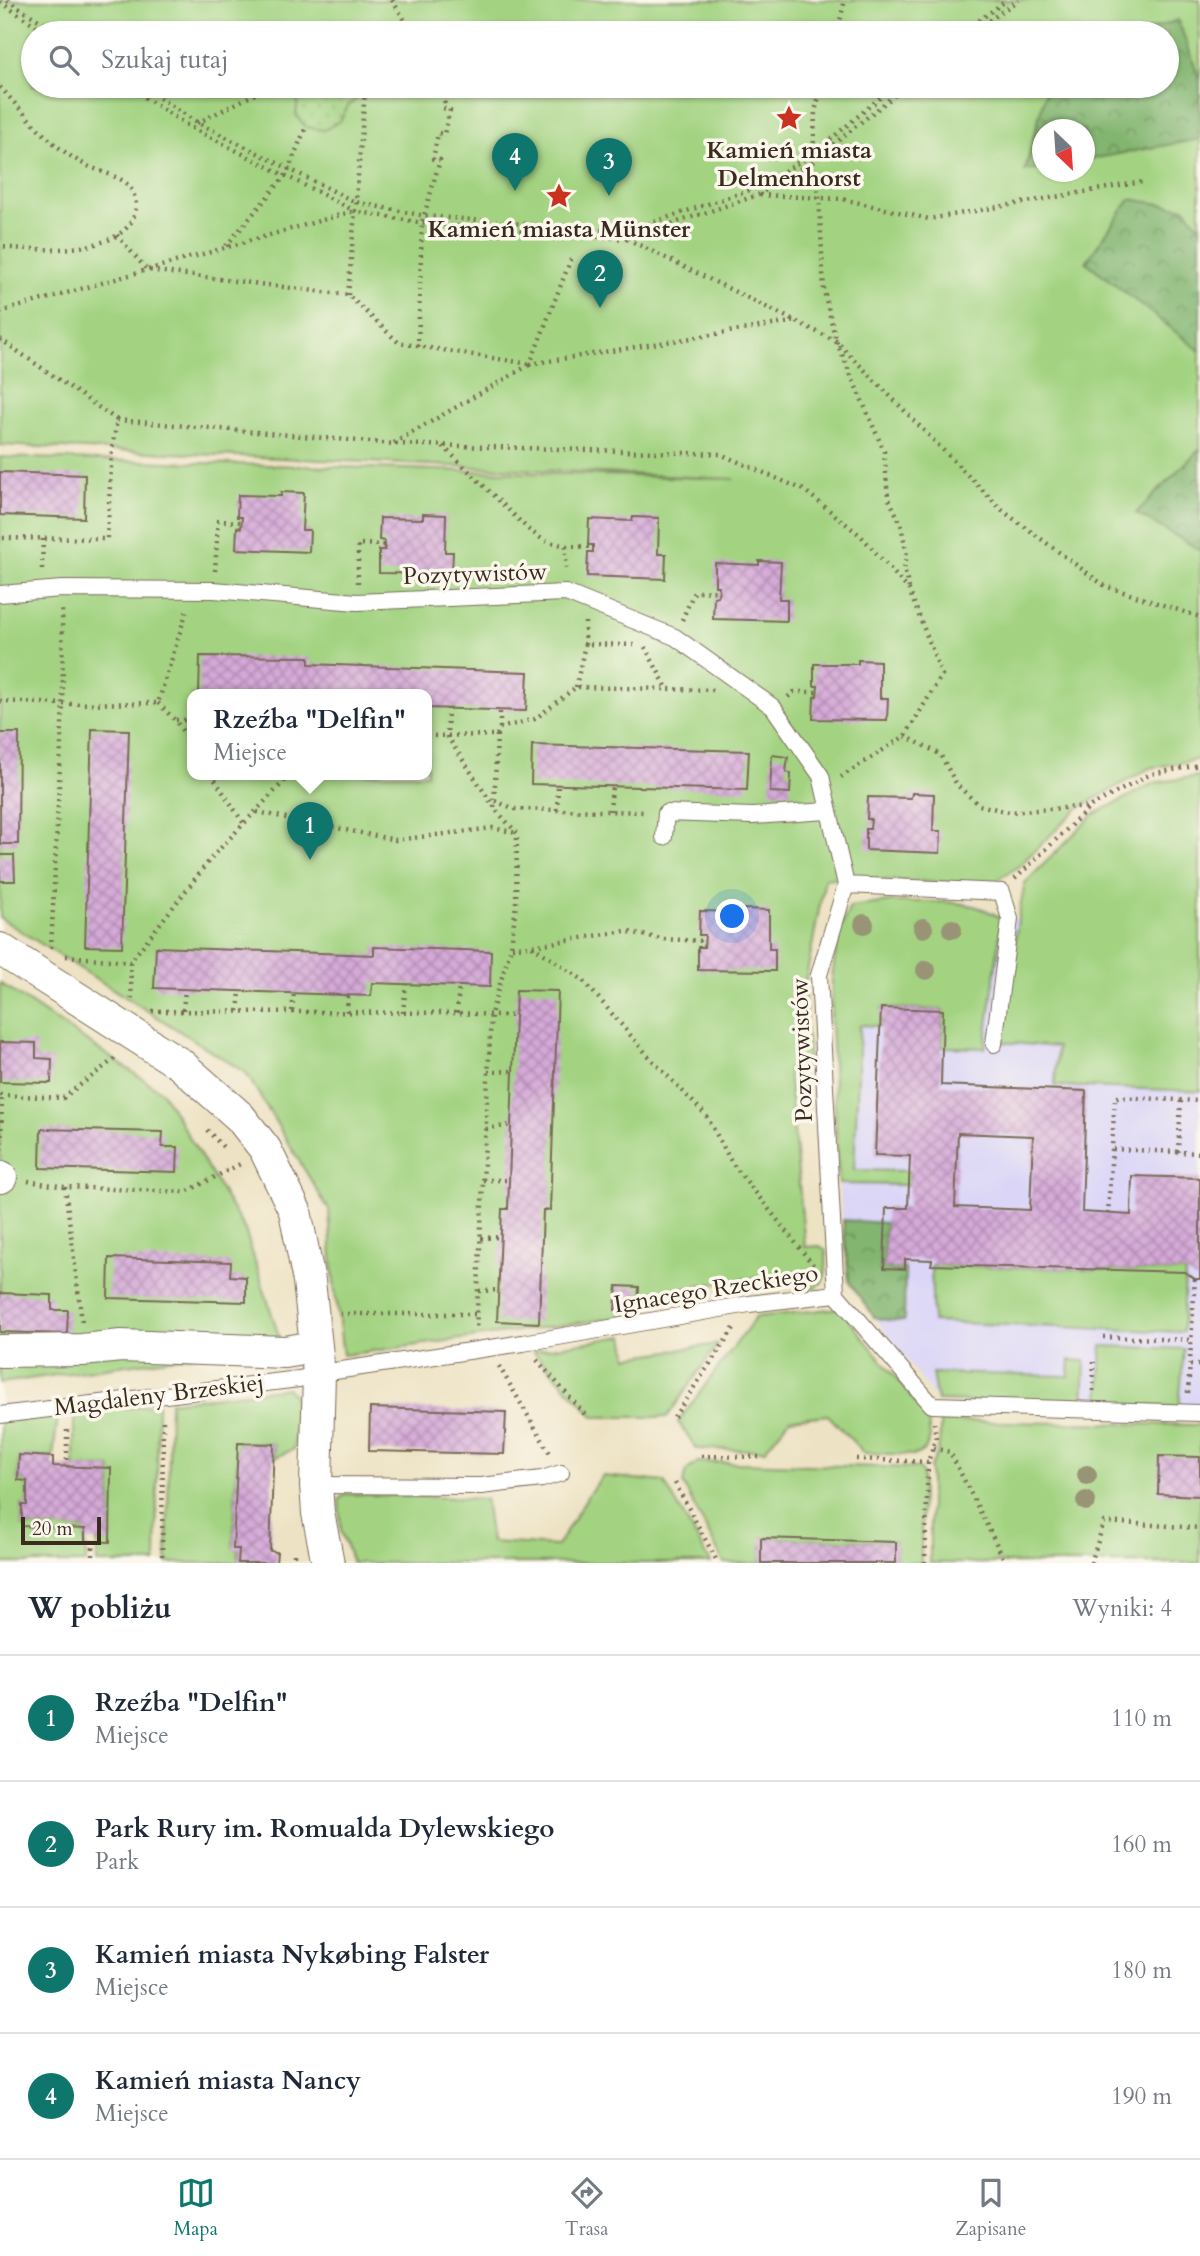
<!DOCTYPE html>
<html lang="pl">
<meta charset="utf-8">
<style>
body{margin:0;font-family:Cardo,serif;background:#f2f2f3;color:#1f2937}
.compass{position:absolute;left:1032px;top:119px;width:63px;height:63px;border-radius:50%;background:#fff;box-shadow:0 2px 5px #0004;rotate:155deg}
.scale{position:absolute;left:21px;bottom:18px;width:80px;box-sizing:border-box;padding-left:7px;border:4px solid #3b2a1e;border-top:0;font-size:19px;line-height:24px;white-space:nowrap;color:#3b2a1e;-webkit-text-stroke:5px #fbf7ec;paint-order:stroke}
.you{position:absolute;left:733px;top:917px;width:24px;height:24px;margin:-18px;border:5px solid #fff;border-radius:50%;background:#1a73e8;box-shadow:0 0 0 10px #1a73e833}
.badge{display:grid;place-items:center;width:46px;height:46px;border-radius:50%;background:#0f766e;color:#fff;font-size:23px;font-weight:700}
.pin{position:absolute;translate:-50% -58px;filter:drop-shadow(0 2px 4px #0008)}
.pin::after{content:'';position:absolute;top:37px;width:24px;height:21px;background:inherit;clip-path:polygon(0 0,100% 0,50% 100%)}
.popup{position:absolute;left:187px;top:689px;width:245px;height:91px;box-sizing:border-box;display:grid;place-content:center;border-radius:14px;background:#fff;filter:drop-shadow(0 2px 5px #0005);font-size:23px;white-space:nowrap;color:#747a83}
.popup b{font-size:26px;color:#1f2937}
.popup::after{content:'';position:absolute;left:50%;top:100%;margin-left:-14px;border:14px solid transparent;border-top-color:#fff}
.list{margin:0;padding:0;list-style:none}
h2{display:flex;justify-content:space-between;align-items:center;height:91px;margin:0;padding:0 28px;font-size:30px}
h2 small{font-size:23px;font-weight:400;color:#747a83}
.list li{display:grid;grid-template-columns:46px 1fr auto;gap:21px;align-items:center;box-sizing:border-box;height:126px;padding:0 28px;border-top:2px solid #e0e1e3}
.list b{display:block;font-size:26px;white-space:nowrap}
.list p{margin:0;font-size:23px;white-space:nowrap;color:#747a83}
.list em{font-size:23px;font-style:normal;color:#747a83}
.icon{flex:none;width:38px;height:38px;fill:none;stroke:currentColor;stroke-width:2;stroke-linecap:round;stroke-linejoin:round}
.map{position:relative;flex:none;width:1200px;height:1563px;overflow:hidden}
.search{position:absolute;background:#fff;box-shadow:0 2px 5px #0004;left:21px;right:21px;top:21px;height:77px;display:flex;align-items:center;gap:18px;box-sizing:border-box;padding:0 24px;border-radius:38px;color:#747a83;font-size:26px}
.sheet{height:595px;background:#fff}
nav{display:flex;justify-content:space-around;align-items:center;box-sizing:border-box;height:98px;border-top:2px solid #e0e1e3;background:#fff;font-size:19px;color:#747a83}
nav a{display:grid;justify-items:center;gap:4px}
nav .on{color:#0f766e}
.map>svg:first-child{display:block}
</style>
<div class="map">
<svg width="1200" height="1563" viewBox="0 0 1200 1563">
<defs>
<pattern id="forest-crowns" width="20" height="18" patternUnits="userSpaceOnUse" patternTransform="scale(1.75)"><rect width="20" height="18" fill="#82b56f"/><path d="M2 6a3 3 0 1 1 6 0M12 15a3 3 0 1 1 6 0" fill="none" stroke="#6c935b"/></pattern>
<pattern id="garden-dots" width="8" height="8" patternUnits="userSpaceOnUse" patternTransform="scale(1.75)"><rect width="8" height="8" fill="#a3d381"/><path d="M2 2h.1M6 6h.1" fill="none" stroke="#8db56f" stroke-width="1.8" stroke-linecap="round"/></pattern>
<pattern id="building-cross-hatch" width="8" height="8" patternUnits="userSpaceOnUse" patternTransform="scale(1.75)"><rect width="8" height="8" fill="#d5a9d8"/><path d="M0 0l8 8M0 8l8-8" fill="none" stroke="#ae8aaf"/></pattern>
</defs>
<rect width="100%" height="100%" fill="#fbf7ec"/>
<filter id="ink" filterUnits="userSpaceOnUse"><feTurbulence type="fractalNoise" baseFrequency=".0143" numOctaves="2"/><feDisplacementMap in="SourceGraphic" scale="14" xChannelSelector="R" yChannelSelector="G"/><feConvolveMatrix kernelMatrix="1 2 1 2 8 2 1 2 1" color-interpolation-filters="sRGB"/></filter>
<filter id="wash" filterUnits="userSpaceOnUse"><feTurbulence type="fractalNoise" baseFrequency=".00686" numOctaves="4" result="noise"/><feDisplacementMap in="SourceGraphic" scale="28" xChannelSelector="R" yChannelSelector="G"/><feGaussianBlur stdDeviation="1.57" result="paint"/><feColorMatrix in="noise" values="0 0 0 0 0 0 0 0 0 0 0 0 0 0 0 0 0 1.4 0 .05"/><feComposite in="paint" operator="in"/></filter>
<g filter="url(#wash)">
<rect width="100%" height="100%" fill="#ede2c3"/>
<path fill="#dbd6f7" d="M1200 776V1407L937 1401 849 1282 839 1184 831 1023 832 977 850 907 890 902 970 903 990 910 1002 919 1018 918 1025 883 1093 815 1154 783Z"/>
<path fill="#a3d381" stroke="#6f7e50" stroke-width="2" fill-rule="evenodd" d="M0 0H1200V759L1150 768 1077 809 1019 866 991 884 825 878 804 989 809 1067 788 1069 805 1247 820 1246 826 1251C828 1278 825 1289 797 1292L793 1272 644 1294V1314L343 1355 333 1275 329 1210 246 1073 0 918V457L734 479 0 445ZM33 33H1167V86H33ZM1042 130H1084V172H1042ZM193 694H427V774H193Z
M1200 776V1091L1055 1086 1057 1047 1002 1042 1018 918 1025 883 1093 815 1154 783Z
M890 902C928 903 970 896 1002 919L985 1048 942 1047 943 1010 882 1008 881 1026 860 1025 854 1170 909 1171V1185L839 1184 831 1023 832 977 839 932 850 907Z
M0 983 162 1092 245 1230 281 1343 0 1383Z
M931 1265 1185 1272 1183 1332 933 1322Z
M840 1308 928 1419 930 1438 925 1450 915 1455 864 1453 828 1415 790 1419 765 1450 697 1449 678 1422 756 1317Z
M624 1336 628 1357 718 1344 667 1417H594L533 1351Z
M1102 1346 1184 1349 1179 1407 1099 1405Z
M1070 1360 1085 1361 1083 1405 937 1401 932 1373 1069 1376Z
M287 1388 295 1397 294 1449 274 1458V1444L238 1443 233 1548 239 1549 238 1563H167L170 1402Z
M158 1404 156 1563H97V1542L110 1541 111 1468 74 1467V1413Z
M58 1415 53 1457 19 1456 18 1480 27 1481V1505H22V1526L85 1529 86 1563H0V1422Z
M940 1421 1200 1425V1563H930V1466C941 1453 940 1437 940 1421Z
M698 1462 918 1468 922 1473 921 1563H896V1542L762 1538 761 1563H724L683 1484 686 1471Z
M603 1476 664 1482 711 1563H352L341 1531 339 1500 345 1494 485 1499 491 1542 557 1546 590 1492Z"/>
<path fill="url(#forest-crowns)" stroke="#5e7046" stroke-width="2" d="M1178 20 1200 80V139L1085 160 1084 130H1042V167L1025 171 1047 86H1167V33H1141Z
M1130 199 1185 208 1200 227V351L1086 262Z
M1200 449V550L1136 513Z
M843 1220 885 1223 884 1268 905 1269 904 1321 886 1320 874 1317 849 1282Z"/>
<path fill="url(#garden-dots)" stroke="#6f7e50" stroke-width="2" d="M309 86H372L348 106 340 121 324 130 306 127 296 115 298 99Z"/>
<g id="blocks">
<path fill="url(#building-cross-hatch)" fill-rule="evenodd" d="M0 472 85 475 84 518 0 515Z
M281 492 304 493 302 530H310L309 552 236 549 237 527 241 528 242 517H237L238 495 281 496Z
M423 514 446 515 445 552H453L452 574 379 573V550H385V541L379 540 380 518 423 519Z
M633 517 659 518 658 554H666L665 579 587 576 588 552H593V545H588L589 519 632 521Z
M759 561 781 562 779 599H787V621L713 619 714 597 718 596 719 586H715V563L759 565Z
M200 656 309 657V664L528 672 526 711 427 708V694H199Z
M858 660 880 661V698H888L887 720 813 719 814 697 817 696 818 686H814V664H858Z
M92 729 129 730 122 947 85 946Z
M0 733H19L18 844H0Z
M532 745 749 751 747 790 531 784Z
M772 755 788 757 786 772 791 773 790 793 770 792Z
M912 793 934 794 933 831H941L940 853 866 850V829H870L871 819H867L868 797 911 798Z
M0 855H14L15 881H0Z
M744 909 769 910V949H775V971L698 970V947H704L705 935H699L700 911 744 912Z
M156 947 374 955V947L491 951 490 987 372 983 371 996 154 988Z
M516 990 558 991 550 1210H543L539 1323 497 1321 502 1209H508Z
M881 1008 943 1010 941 1085 1086 1091 1082 1212 1131 1215 1132 1176 1200 1178V1279H1195L1185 1272 931 1265 932 1260 905 1259V1269L884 1268 886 1208H908L910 1156 875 1155ZM958 1133 1033 1136 1030 1210 955 1207Z
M0 1042 36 1043V1058L52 1059 51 1083 0 1082Z
M41 1129 163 1132 162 1147H178L177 1172 40 1168Z
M109 1258 231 1262 230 1276 246 1277V1302L108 1298Z
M617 1286 639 1287 638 1311 615 1310Z
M0 1293 52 1295V1310H68L67 1334 0 1332Z
M370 1408 506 1412 504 1454 369 1451Z
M238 1443 274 1444 270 1551 277 1552 276 1563H238L239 1549H233Z
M19 1455 53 1457V1466L111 1468 110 1542 85 1541V1529L22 1526V1505H27V1481L18 1480Z
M1159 1456 1200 1457V1496L1158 1494Z
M761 1538 896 1542V1563H761Z"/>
</g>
</g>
<g filter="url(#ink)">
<use href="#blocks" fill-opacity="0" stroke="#796a58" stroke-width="2"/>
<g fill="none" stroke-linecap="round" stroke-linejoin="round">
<g stroke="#796a58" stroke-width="18">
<path id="lane" d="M0 594 62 589 214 590 357 602 566 593 675 637 773 707 821 776 846 885 819 975 836 1294
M664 837 666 813 752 816 827 811
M846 885 1002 892 1010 919 994 1044
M0 1415 299 1379 335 1371 523 1343 749 1304 836 1294 932 1405 1200 1413
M316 1485 481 1486 542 1479 561 1473"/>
</g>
<g stroke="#796a58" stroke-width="34">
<path id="street" d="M0 949 180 1064 240 1117 265 1149 295 1211 309 1281 319 1374 316 1485 318 1513 328 1563
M0 1177H1
M0 1351 82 1350 121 1346 285 1352 315 1347"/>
</g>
<path stroke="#796a58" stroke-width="4.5" stroke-dasharray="2 5" stroke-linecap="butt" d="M7 0 59 33
M392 0 413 33
M0 2 47 33
M837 33 845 0
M962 33 1007 0
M972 33 1018 0
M127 86 190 127 355 211 422 223 627 239 758 195 813 161 906 86
M142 86 198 123 355 202 425 216 624 232 756 188 813 154 894 86
M822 86 815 111 813 161 819 197 824 291 836 341 884 451 888 497 901 524 907 556 904 569 909 588
M0 87C25 114 49 145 82 163 94 170 116 175 126 183 133 189 138 202 135 212 125 257 34 250 0 247
M197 123 271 86
M760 195 842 199 929 219 1142 182
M117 235 147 270 348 295 399 343 530 364
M627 239 836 341 1003 511 1105 586 1200 617
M226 246 286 175 306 127
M571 259 530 364 797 321
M348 295 365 92
M0 312 354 211
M0 339 117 420 112 450 107 539 0 538
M418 347 422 223 440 160 433 159 438 133 444 134 450 110 443 108 449 86
M117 420 394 444 720 454 804 490 861 536 909 590 942 675 905 736 841 777
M394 443 529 365
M443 446 529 530 545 541 566 546V572
M566 546 593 547
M42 569 43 539
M215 571 218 521 242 522
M358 583V544L385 545
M682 620 694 592 718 591
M585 622V644
M645 647 667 688
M576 687 585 644 634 645
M788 697 794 692H817
M0 701 63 704 158 703 187 610
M158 703 175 720 193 746
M448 708 447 736 494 807
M176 720H193
M500 728V710
M497 735 500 728 535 719 576 687 713 690
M427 736 497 735 494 808 517 833 516 904 511 947 491 1014 476 1331
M905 736 940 754 957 785 979 805 1009 812 1090 806
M211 774 244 824
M495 801 515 809 647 812
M557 810 558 785
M610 811 612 787
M257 812 396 840 493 828 517 833
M1015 879 1091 806 1151 774 1200 765
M532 946 583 980 650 1058 706 1115 732 1163 814 1266
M512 947 532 946 625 931 662 939 704 941
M51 948 63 704 62 607
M66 956 130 962 213 856 291 774
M130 962 132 1001
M183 1010 185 989
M152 1011 457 1013 515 1016
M238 1011 240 992
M292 1011 294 993
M347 1012 348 995
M403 1013 406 984
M457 1013 459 986
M488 1072 513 1071
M0 1095 63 1098 117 1057
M486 1129 511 1125
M207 1130 225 1149
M1113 1149 1200 1153
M1 1150 2 1095
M1178 1152 1181 1100
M483 1180H509
M28 1181 65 1187 186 1192 242 1163
M65 1187 82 1322
M1108 1214 1115 1097 1200 1101
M481 1238 501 1237
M479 1291 499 1290
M340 1314H477
M1103 1337 1191 1340
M537 1360 587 1417
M1190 1365H1200
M499 1366 551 1455
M1093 1391 1094 1362
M1188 1393 1195 1279
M674 1417 734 1328
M933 1448 950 1452 1006 1563
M701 1456 760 1457
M856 1459 928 1462
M67 1467V1426
M675 1483 718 1563
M93 1563V1541
M162 1563 163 1416
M294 1563V1551
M925 1563 928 1462 936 1437 934 1423
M1091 1563 1104 1522 1200 1528"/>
<use href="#lane" stroke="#fff" stroke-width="16"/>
<use href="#street" stroke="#fff" stroke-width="32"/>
</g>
<g fill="#999476">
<circle cx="864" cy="924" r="10"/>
<circle cx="923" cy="928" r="10"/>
<circle cx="952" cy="929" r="10"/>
<circle cx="926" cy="970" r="10"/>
<circle cx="1087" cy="1475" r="10"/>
<circle cx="1086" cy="1501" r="10"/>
</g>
</g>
<defs>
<g id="sight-bare" transform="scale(2.1)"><path d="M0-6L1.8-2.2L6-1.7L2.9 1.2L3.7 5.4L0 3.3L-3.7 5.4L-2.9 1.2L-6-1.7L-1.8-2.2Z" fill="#c8321e" stroke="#fbf7ec" stroke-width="2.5" paint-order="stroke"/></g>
</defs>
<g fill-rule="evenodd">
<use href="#sight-bare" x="789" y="118"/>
<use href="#sight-bare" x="559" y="196"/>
</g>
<g text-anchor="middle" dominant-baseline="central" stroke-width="7" stroke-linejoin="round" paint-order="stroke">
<g font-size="24" font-weight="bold" fill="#3b2a1e" stroke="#fbf7ec">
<text x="789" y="150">Kamień miasta<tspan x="789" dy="28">Delmenhorst</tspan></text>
<text x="559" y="229">Kamień miasta Münster</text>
</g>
<g font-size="24" fill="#3b2a1e" stroke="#fbf7ec">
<text transform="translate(475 574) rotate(-2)">Pozytywistów</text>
<text transform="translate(802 1050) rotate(-92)">Pozytywistów</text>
<text transform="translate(716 1289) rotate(-9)">Ignacego Rzeckiego</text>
<text transform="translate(159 1395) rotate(-7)">Magdaleny Brzeskiej</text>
</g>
</g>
</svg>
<svg class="compass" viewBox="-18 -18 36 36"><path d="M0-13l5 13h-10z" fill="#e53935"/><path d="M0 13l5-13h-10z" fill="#747a83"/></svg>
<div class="scale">20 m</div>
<div class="you"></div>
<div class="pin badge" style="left:310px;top:860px">1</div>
<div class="popup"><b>Rzeźba &quot;Delfin&quot;</b>Miejsce</div>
<div class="pin badge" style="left:600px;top:308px">2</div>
<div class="pin badge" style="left:609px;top:196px">3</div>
<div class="pin badge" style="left:515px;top:191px">4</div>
<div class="search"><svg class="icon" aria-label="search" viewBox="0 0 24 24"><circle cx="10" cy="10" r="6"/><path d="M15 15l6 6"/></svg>Szukaj tutaj</div>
</div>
<section class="sheet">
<h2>W pobliżu<small>Wyniki: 4</small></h2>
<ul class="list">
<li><span class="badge">1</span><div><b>Rzeźba &quot;Delfin&quot;</b><p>Miejsce</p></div><em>110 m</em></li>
<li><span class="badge">2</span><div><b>Park Rury im. Romualda Dylewskiego</b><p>Park</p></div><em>160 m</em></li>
<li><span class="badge">3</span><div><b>Kamień miasta Nykøbing Falster</b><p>Miejsce</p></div><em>180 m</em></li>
<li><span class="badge">4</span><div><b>Kamień miasta Nancy</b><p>Miejsce</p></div><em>190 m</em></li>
</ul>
</section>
<nav>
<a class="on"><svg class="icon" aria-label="map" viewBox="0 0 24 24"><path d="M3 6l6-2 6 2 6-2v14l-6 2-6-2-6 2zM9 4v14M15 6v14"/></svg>Mapa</a>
<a><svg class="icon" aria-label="directions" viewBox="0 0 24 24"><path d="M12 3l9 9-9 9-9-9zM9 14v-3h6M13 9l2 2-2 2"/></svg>Trasa</a>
<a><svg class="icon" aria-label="saved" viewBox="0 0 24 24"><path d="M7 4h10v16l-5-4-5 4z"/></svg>Zapisane</a>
</nav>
